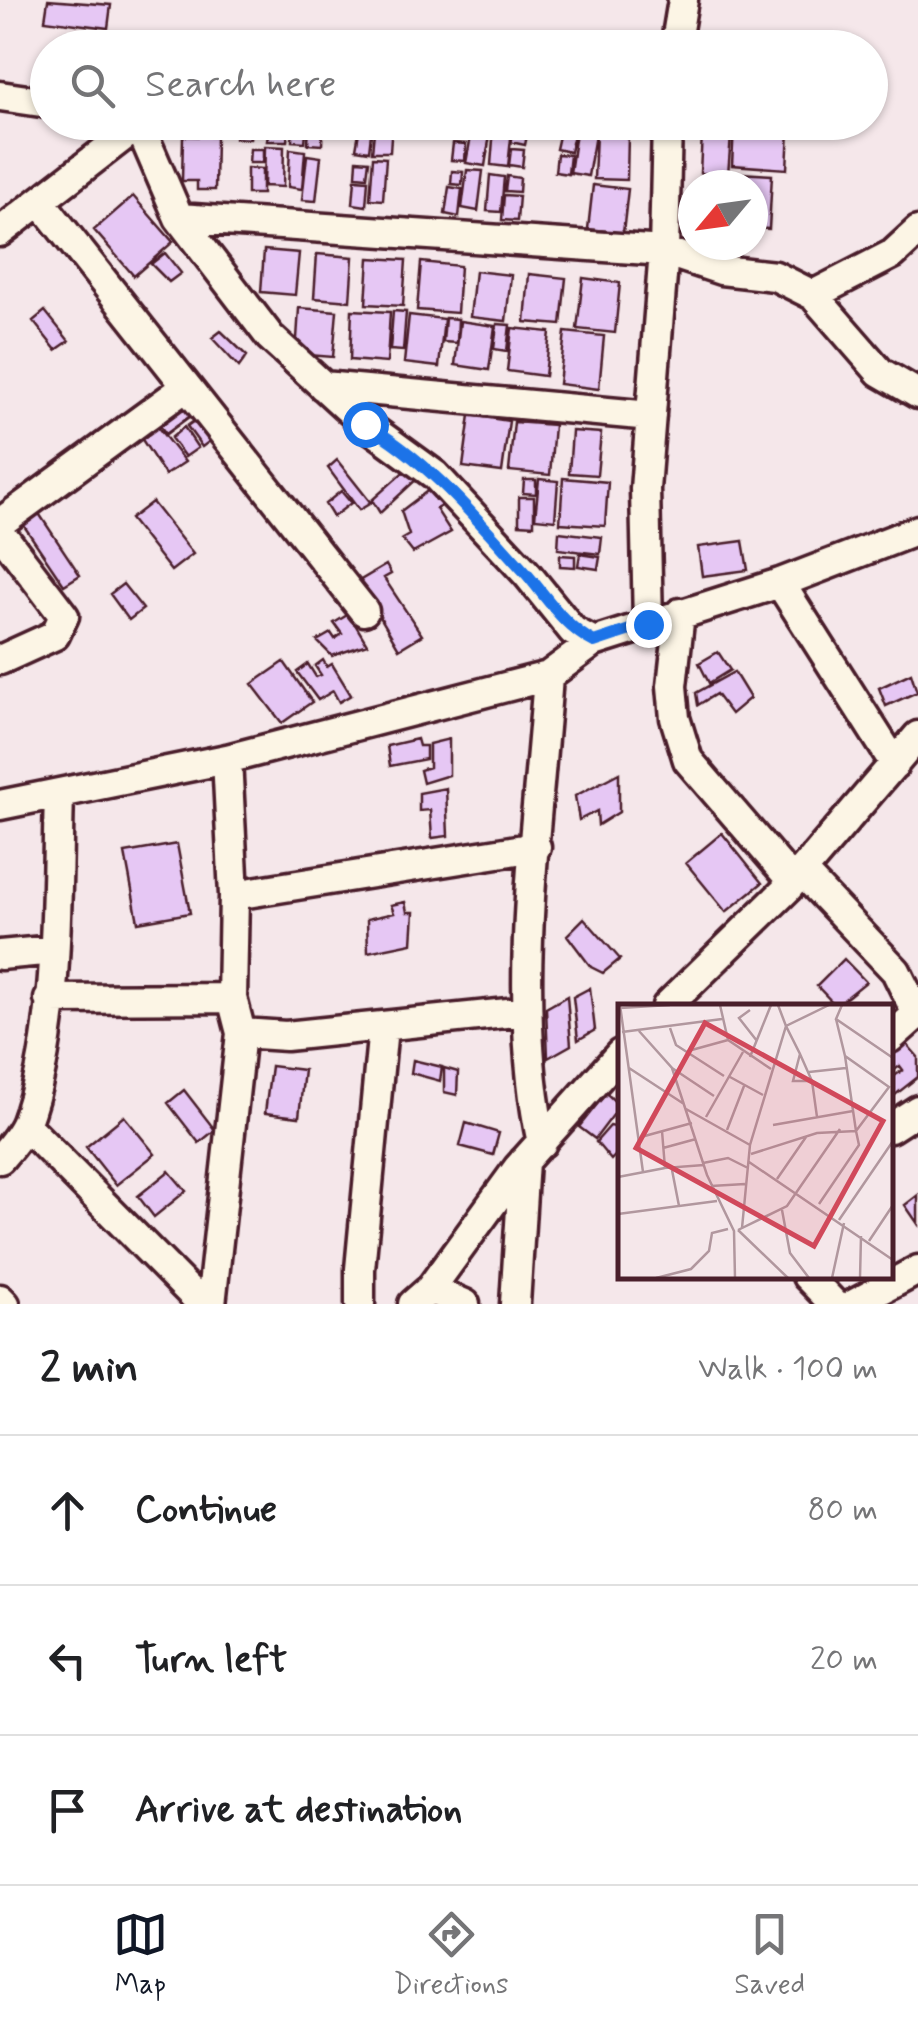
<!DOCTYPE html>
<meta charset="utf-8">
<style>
body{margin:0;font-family:Mynerve,sans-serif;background:#f6f6f6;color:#202124}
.compass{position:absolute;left:678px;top:170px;width:90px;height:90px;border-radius:50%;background:#fff;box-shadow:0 2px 8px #0004;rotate:241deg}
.stop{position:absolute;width:30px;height:30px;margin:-22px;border:8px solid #1a73e8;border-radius:50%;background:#fff}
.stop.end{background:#1a73e8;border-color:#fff;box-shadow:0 2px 10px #0008}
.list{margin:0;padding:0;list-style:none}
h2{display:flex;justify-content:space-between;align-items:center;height:130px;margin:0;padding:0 40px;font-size:42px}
h2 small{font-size:32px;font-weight:400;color:#757577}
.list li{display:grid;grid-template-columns:65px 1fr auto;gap:30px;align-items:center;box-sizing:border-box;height:150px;padding:0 40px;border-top:2px solid #e0e0e0}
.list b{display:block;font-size:38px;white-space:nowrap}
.list em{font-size:32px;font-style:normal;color:#757577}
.icon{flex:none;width:55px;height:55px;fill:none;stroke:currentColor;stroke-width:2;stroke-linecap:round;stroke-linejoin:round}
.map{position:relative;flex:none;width:918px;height:1304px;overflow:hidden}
.search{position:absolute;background:#fff;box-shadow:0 2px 8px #0004;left:30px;right:30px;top:30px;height:110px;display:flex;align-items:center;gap:25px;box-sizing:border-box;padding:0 35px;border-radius:55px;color:#757577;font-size:38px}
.sheet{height:580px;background:#fff}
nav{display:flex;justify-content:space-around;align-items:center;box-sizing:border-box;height:140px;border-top:2px solid #e0e0e0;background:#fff;font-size:28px;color:#757577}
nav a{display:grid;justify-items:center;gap:5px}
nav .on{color:#111827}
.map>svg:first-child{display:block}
</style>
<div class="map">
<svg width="918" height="1304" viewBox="0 0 918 1304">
<rect width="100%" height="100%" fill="#f5e7ea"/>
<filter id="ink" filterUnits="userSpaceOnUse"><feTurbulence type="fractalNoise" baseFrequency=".01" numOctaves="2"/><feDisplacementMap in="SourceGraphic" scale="20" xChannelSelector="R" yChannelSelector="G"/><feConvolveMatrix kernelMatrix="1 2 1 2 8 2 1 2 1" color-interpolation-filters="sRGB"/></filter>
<g filter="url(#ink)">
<path fill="#e6c7f4" stroke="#4a1f2b" stroke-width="2.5" d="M48 0 111 5 108 28 45 20Z
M186 122H220V133L185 134Z
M237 122H252L250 139 235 138Z
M270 122H289L287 141H267Z
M293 122H307L305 142 292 141Z
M309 122H323L322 145 308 144Z
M375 122H392L390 152H372Z
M454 122H470L468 140 452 138Z
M515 123 529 126 525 145 511 142Z
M473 125 491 128 485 166 466 163Z
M734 126 789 130 787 169 732 165Z
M494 127 512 129 508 167 491 165Z
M561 127 575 130 570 152 556 149Z
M359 132 371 134 369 151 356 149Z
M576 132 595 135 588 176 570 173Z
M596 133 628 134 627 180 594 179Z
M702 133 731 135 728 175 700 173Z
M183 136 216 137 215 190H197V181H182Z
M453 143 466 144 465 161 451 160Z
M265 146 284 147 283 187 264 186Z
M250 149H263V163H249Z
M290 149 305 151 302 189 288 187Z
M511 149 524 150 522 167 509 165Z
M557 154 570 155 568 174 555 172Z
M307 155 321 157 316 201 302 200Z
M373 157 386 158 383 200 370 199Z
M357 160 369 161 367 177 356 176Z
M247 168 262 169V194H247Z
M467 170 483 171 478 211 462 208Z
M452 171 463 172 462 185 451 184Z
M739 173 772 175 769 229 753 228V185H739Z
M490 175 504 177 501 212 487 211Z
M507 176 520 178 519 192 505 191Z
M704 176 737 178V185H703Z
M355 179 368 180 366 206 353 204Z
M593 185 628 189 623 233 588 229Z
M449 187 462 189 459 217 445 214Z
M504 195 519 196 517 221 502 220Z
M133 196 173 242 134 276 94 230Z
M264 250 299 253 295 295 261 292Z
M165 253 181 273 169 282 151 264Z
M317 254 353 257 350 301 314 298Z
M369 258 406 260 403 306 366 304Z
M421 262 460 266 457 313 417 310Z
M475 271 511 275 506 321 470 317Z
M529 274 566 278 561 325 525 322Z
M583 278 620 283 615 333 577 329Z
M299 308 337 311 333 357 296 354Z
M352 310 390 312 387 363 350 360Z
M45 311 69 341 56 350 33 321Z
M393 311 406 312 403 351 390 350Z
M409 315 444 319 439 367 404 363Z
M445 318 458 319 457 343 443 342Z
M460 321 495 326 489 370 455 365Z
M497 324 510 325 507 351 494 349Z
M512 328 550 332 545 376 507 371Z
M221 331 247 356 239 367 212 338Z
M565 332 604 336 599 389 559 384Z
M189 400 197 411 166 434 158 423Z
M470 415 509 421 502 472 463 467Z
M200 417 215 437 202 447 187 426Z
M514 422 554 425 550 475 509 471Z
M156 425 185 462 165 475 141 438Z
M184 427 198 448 185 457 171 438Z
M572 431 601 433 597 475 569 473Z
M337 460 371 503 359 510 328 468Z
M409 467 419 477 380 513 372 500Z
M563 478 608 482 605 526 560 523Z
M539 479 558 481 555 520 535 518Z
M524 480H536V494L523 493Z
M434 486 448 502 436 509 451 532 413 553 402 539 409 535 401 511Z
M341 491 351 503 333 517 325 504Z
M519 497H534V525L519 524Z
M152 502 193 554 171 571 130 519Z
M36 509 80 575 64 585 20 520Z
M559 532 602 537 600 554 558 549Z
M743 541 748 570 702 576 698 547Z
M580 554 600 557 598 569 578 566Z
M560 555 575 556V567L560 566Z
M386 565 391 574 384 578 422 635 399 649 359 581Z
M123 584 143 609 129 620 110 594Z
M349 614 367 644 332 656 317 641 331 633 335 639 342 634 334 623Z
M718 652 730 670 709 683 699 663Z
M323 660 327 667 332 664 351 695 339 702 333 691 318 700 297 672 308 664 316 677 321 675 315 666Z
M284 662 312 702 282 723 252 684Z
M734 672 750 698 731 714 716 694 698 705 696 693Z
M911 673 917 692 886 706 879 688Z
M417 739 419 746H426V759L390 766 387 746Z
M449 739V775L423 783 420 770 429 767V744Z
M619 773V812L598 825 597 811 579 820 575 796Z
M446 788 448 836 432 838 430 810 419 811V793Z
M722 833 762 883 726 912 686 863Z
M177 844 190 913 138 922 125 853Z
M405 902 407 912H414L412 943 368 952 367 919 394 913 391 905Z
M584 918 620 959 603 973 591 967 567 935Z
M844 959 866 982 836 1006 817 986Z
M590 988 595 1030 578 1040 573 997Z
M567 996 571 1045 548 1058 546 1008Z
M906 1043 918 1057V1077L890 1099V1079L903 1070 900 1066 890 1073V1055Z
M413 1060 442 1067 440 1081 411 1073Z
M271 1066 304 1070 299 1117 265 1113Z
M444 1068 458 1072 457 1095 444 1092Z
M184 1090 215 1130 199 1143 168 1103Z
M606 1093 620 1106 595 1139 579 1127Z
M124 1116 155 1154 116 1185 86 1147Z
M466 1123 499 1133 493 1155 460 1146Z
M610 1126 620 1128V1151L611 1160 596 1142Z
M169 1171 186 1191 154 1217 138 1196Z
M918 1195V1224L905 1205Z"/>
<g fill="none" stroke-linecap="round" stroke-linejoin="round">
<g stroke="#4a1f2b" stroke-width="35">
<path id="minor" d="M675 48 683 0
M0 96 48 103
M133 122 139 125 179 218 270 337 365 424 435 475 527 574 573 631 594 642
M40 201 364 611
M179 218 664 251 721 270 775 276 813 295 880 372 918 394
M0 232 142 122
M813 295 893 254 918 231
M323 386 651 416
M0 523 186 387
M0 532 64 616 55 635 0 660
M780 583 895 764
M680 613 672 686 675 718 688 760 793 882
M648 624 645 489 664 251 667 122
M227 759 234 895 232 998 241 1033 286 1036 526 1011
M0 805 227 759 548 676 594 642 780 583 918 530
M802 872 896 971 918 1016
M234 895 536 847
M0 955 54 950
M49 999 232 998
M667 1006 787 889 918 736
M890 1038 917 1014
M25 1125 202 1304
M890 1128 918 1110
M542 1143C510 997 538 825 548 676
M0 1159C9 1148 21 1135 26 1122 60 1031 56 891 59 794
M807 1276 834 1304
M430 1289 465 1304
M0 1299 5 1304
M211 1304 241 1033
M360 1304V1269L383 1027
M413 1304 430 1289 518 1168 620 1054
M515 1304 524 1161
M854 1304 918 1270"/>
</g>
<use href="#minor" stroke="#fcf5e5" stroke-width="28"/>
</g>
</g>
<g fill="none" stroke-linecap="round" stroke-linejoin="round" filter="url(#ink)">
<path stroke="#1a73e8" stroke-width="12" d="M365 424C428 460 476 518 524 571 547 597 563 626 594 642L648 624"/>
</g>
<g transform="translate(618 1004)">
<rect width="275" height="275" fill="#f5e7ea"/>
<path fill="none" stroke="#b1979e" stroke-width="2.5" d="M2 1 25 168M102 1 110 36 153 65M224 1 218 15 275 54M2 4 52 1M132 6 121 14 139 37M218 15 227 52M52 24 58 41 106 72M21 27 54 64 89 171 116 227 117 274M4 28 104 15M70 47 110 36M182 50 194 77 199 113M132 53 153 1M11 64 66 100M54 64 96 92M191 68 228 64M112 73 145 91M194 77H175L182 50 168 22 211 1M68 105 132 141M88 113 125 48M155 121 235 107M109 126 126 82M44 127 47 164 86 161M23 133 74 119M45 144 78 135M133 150 199 129 238 127M131 158 275 256M85 159 110 154 130 164M0 173 47 164M159 175 188 133M93 182 127 180M201 200 241 141 238 127 227 52 271 83 238 127M61 202 99 197M164 206 172 249 191 274M0 210 61 202 54 166M221 216 275 137M124 224 132 141 168 22 160 1M120 226 169 202 222 125M120 226 170 274M251 237 275 201M38 274 73 265 91 247 94 229 110 225M214 274 226 219M242 274 243 232"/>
<path fill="#d1495b" fill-opacity="0.15" stroke="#d1495b" stroke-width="5" d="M87 19 265 117 196 242 18 144Z"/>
<rect width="275" height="275" fill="none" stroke="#4a1f2b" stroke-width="5"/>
</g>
</svg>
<svg class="compass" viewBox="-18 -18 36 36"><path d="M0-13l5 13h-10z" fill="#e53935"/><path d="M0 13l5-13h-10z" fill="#757577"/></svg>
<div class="stop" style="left:365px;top:424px"></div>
<div class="stop end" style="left:648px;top:624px"></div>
<div class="search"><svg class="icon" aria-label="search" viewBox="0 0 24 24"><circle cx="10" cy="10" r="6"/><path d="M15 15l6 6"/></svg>Search here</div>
</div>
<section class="sheet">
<h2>2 min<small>Walk · 100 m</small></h2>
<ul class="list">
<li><svg class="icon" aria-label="ahead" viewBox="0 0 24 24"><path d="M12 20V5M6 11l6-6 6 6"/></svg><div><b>Continue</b></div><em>80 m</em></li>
<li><svg class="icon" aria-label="left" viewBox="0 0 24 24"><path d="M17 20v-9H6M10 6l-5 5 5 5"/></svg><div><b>Turn left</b></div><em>20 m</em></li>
<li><svg class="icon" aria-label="arrive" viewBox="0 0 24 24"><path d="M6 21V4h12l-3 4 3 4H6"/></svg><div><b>Arrive at destination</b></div></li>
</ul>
</section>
<nav>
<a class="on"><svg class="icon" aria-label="map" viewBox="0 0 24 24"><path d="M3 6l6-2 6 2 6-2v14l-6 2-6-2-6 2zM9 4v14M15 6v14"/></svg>Map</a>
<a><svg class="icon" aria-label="directions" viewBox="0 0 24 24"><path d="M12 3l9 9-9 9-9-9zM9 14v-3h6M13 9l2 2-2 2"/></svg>Directions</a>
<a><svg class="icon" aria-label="saved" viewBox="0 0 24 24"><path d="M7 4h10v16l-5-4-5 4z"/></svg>Saved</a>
</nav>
